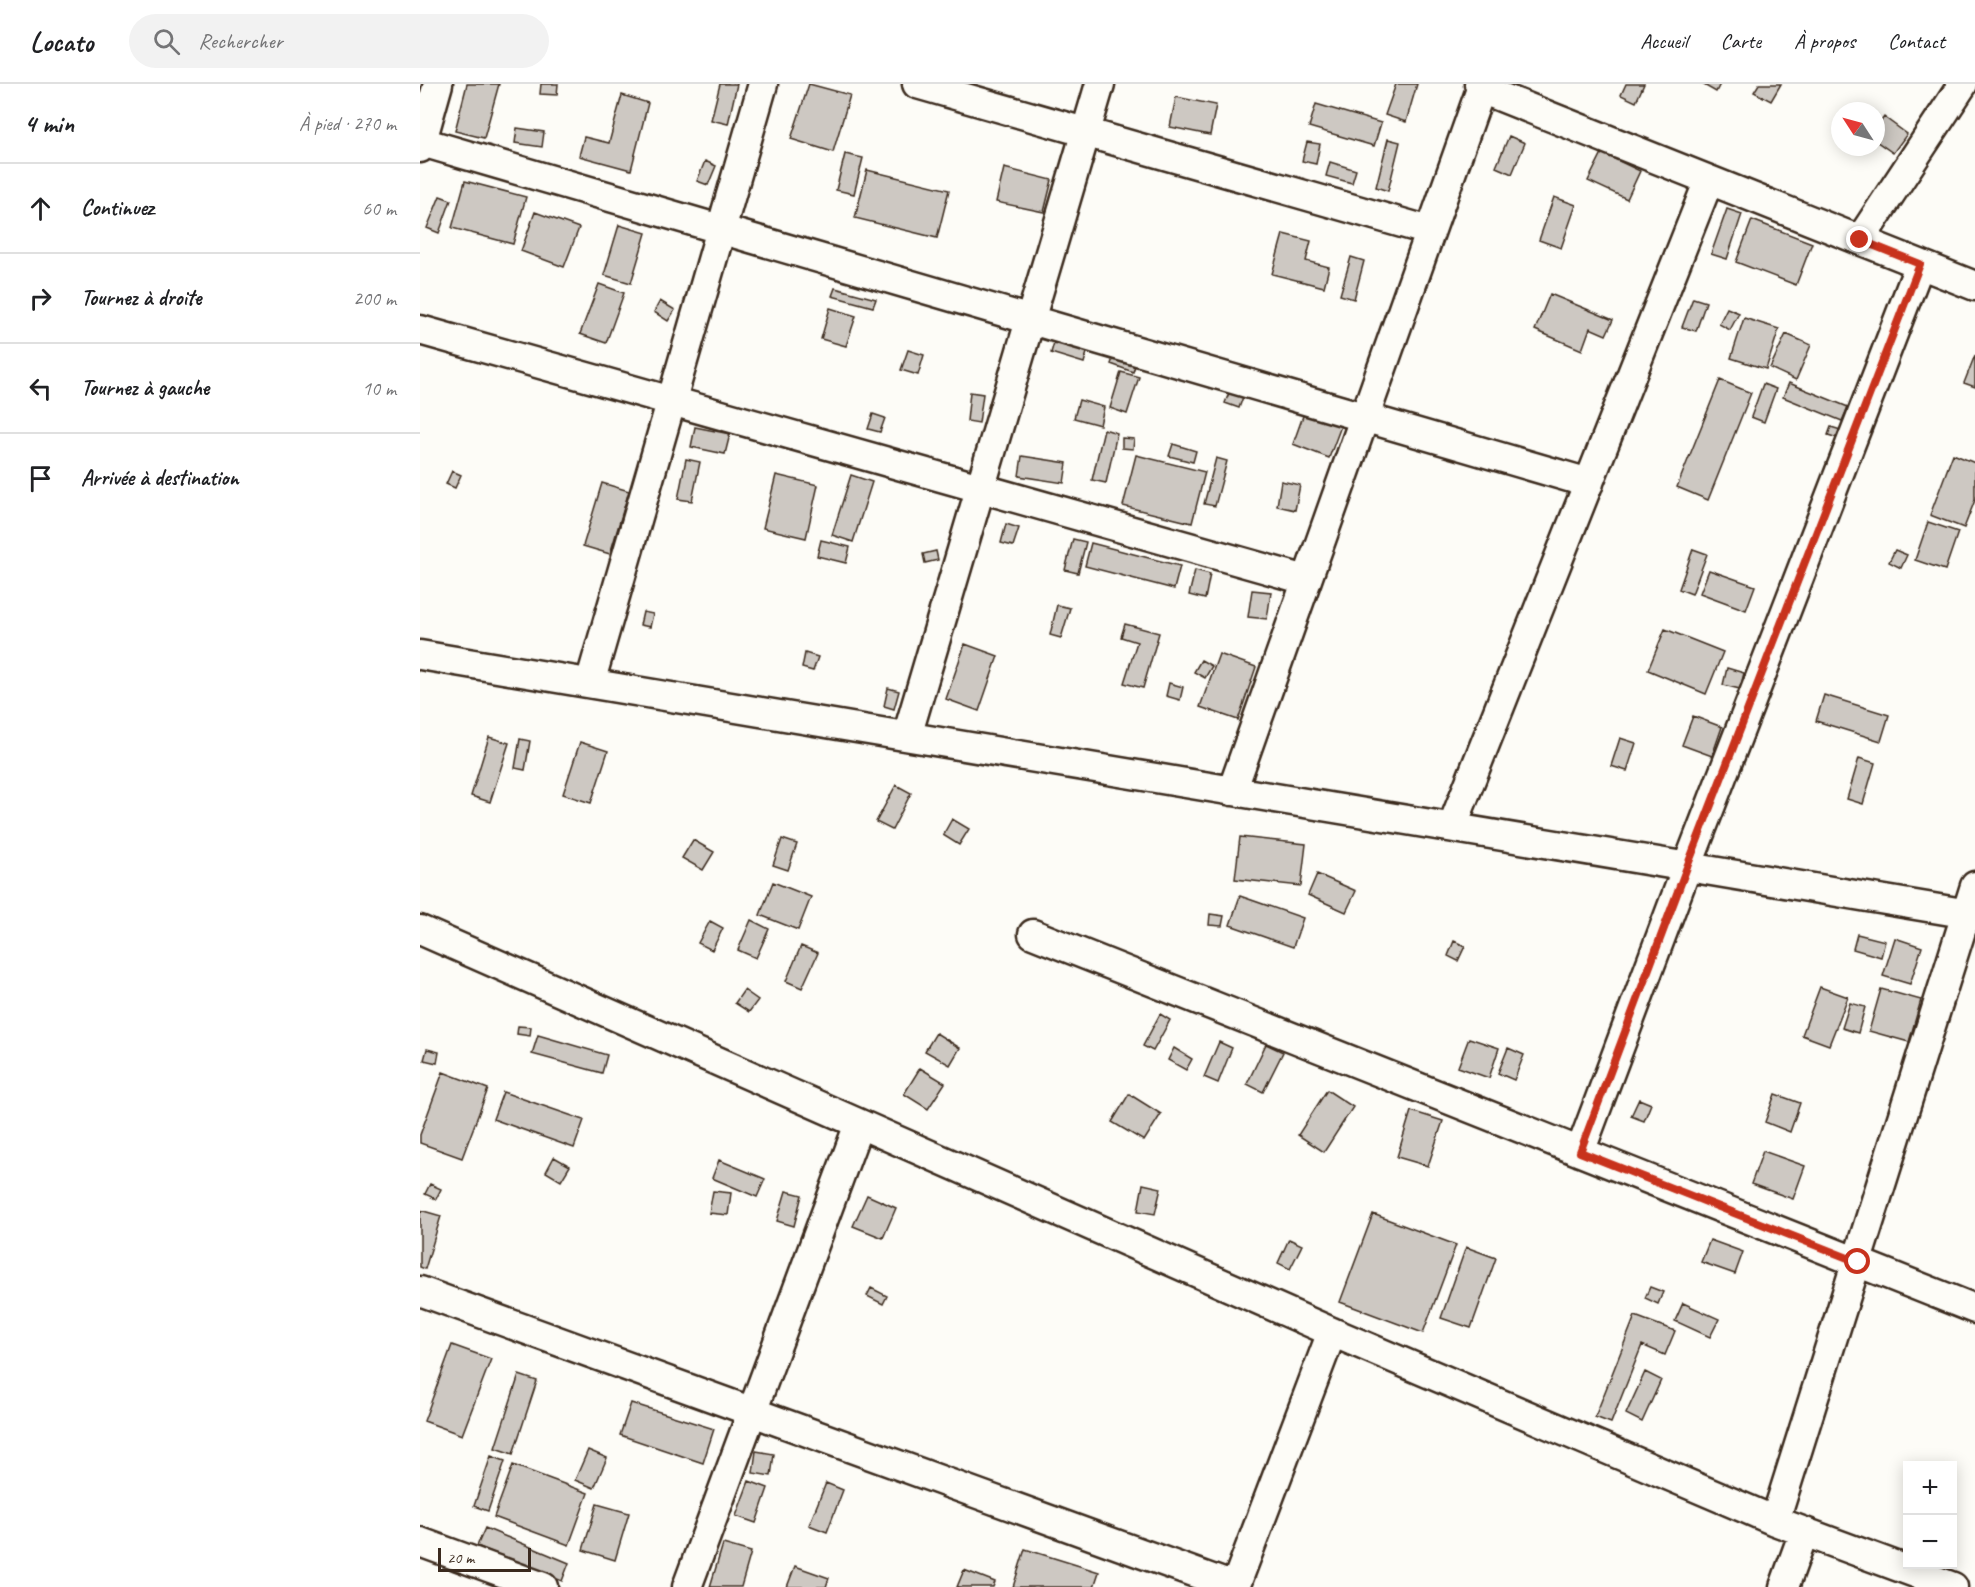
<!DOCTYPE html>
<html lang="fr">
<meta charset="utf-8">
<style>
body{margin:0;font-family:Caveat,sans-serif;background:#f2f2f2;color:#202124}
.controls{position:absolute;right:18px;bottom:18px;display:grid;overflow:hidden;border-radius:0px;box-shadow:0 3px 15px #0003}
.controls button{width:54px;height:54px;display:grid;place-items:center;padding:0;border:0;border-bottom:2px solid #e0e0e0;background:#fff;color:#202124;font:30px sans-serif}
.compass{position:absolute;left:1411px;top:18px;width:54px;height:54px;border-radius:50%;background:#fff;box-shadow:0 3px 15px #0003;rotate:306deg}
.scale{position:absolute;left:18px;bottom:15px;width:93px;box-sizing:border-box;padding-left:6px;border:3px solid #3b2a1e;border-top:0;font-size:16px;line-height:21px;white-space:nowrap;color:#3b2a1e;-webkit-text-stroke:4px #fdfcf7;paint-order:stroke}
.stop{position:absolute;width:18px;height:18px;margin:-14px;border:4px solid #c8321e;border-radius:50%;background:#fff}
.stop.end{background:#c8321e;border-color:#fff;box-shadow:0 2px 6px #0008}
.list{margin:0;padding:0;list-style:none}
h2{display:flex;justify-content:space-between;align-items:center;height:78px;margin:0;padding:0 24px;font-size:26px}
h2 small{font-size:20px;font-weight:400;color:#757577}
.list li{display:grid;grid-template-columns:39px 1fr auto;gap:18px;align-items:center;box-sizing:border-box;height:90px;padding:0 24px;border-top:2px solid #e0e0e0}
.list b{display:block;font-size:22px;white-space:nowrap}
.list em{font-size:20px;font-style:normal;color:#757577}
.icon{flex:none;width:33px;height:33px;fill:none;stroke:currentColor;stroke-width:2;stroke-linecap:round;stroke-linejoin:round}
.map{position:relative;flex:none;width:1555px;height:1503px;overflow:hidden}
header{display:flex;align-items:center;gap:36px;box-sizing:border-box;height:84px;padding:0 30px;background:#fff;border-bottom:2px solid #e0e0e0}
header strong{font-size:28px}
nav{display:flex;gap:33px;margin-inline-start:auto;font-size:21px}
.search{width:420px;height:54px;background:#f2f2f2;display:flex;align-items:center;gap:15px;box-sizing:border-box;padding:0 21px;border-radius:33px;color:#757577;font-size:22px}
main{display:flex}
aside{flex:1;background:#fff}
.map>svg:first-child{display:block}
</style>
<header>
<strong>Locato</strong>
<div class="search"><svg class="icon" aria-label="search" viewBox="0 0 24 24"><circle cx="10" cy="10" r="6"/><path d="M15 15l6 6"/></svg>Rechercher</div>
<nav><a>Accueil</a><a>Carte</a><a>À propos</a><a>Contact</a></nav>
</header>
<main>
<aside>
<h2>4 min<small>À pied · 270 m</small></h2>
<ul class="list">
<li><svg class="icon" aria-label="ahead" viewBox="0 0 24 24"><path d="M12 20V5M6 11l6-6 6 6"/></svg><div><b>Continuez</b></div><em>60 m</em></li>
<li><svg class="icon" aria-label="right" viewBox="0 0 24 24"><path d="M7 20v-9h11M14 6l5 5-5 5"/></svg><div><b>Tournez à droite</b></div><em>200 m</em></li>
<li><svg class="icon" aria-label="left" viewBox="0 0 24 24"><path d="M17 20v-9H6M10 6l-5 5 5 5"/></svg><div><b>Tournez à gauche</b></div><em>10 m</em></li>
<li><svg class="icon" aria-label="arrive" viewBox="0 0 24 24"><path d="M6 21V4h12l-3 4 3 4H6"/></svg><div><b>Arrivée à destination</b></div></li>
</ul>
</aside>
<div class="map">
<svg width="1555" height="1503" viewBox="0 0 1555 1503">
<rect width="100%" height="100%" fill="#fdfcf7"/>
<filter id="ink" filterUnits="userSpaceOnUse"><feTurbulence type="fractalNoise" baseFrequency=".0167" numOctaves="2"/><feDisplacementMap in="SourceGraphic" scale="12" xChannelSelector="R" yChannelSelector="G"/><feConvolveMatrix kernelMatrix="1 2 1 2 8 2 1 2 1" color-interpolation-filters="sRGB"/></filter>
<g filter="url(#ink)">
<path fill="#cdc8c2" stroke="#3b2a1e" stroke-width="1.5" d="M47 0H79L64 54 35 47Z
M121 0H138L137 11 120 10Z
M300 0H317L308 40 291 36Z
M389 0 430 11 413 68 371 55Z
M976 0H997L986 38 965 31Z
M1206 0H1224L1216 18 1201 11Z
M1282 0H1300L1296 8Z
M1339 0H1361L1351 17 1334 8Z
M202 11 228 19 211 86 159 72 164 53 189 59Z
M756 13 796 21 790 51 750 43Z
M896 20 961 39 954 62 889 43Z
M1464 33 1487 50 1473 69 1456 57V44Z
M97 44 124 48 122 63 95 59Z
M1089 52 1105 59 1092 90 1076 83Z
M968 55 980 58 968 107 956 103Z
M887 58 900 60 896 80 882 77Z
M1182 69 1220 87 1207 115 1168 97Z
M425 70 443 74 434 110 416 106Z
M285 77 296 82 288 101 277 97Z
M910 78 936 86 932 99 906 92Z
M584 84 632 96 624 128 576 118Z
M447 86 529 106 517 154 435 134Z
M45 97 106 113 93 160 32 144Z
M20 112 31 116 19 149 7 144Z
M1134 113 1156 121 1141 164 1119 156Z
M1307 125 1322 130 1307 175 1291 170Z
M115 128 159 144 144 183 101 167Z
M1332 136 1392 159 1376 201 1316 178Z
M199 141 226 149 211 199 184 191Z
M863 150 891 157 886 177 909 183 904 203 852 190Z
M931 173 944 177 934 215 920 211Z
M179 200 204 209 186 259 160 250Z
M415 204 456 215 453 223 412 212Z
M1130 210 1193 236 1186 251 1170 244 1162 266 1115 246Z
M1273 214 1286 218 1276 247 1262 243Z
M240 217 255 226 248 237 234 228Z
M410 224 436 232 426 262 401 255Z
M1307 224 1319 229 1310 246 1299 240Z
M1324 234 1359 245 1346 285 1311 274Z
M637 248 670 258 664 279 631 269Z
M1366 250 1391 261 1376 296 1350 284Z
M488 266 504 271 498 291 481 286Z
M696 267 717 275 713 288 691 280Z
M1555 271V303L1544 299Z
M701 288 719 293 707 330 690 324Z
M1300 296 1331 309 1288 416 1257 403Z
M1369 299 1428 323 1422 337 1363 313Z
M1343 300 1356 305 1344 338 1331 333Z
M550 308 563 310 559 339 547 337Z
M809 309 823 313 819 324 805 319Z
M659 316 684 323 680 341 654 334Z
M884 329 921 342 909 374 873 360Z
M453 330 465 334 460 348 448 345Z
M275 343 310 350 305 370 271 363Z
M1411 343 1424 347 1421 355 1408 351Z
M684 345 697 349 686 399 672 396Z
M702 354 714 355 713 365 702 364Z
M753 360 776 367 773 378 749 372Z
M1533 370 1555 379V416L1544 444 1510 431Z
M716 371 785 388 772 439 703 422Z
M602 372 647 379 644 399 599 392Z
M796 374 807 377 795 422 784 420Z
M266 375 280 378 272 417 258 415Z
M32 387 41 391 35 404 26 400Z
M356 391 398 401 386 454 343 444Z
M431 391 452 398 433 458 412 451Z
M861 397 880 401 875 426 857 422Z
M182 399 209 407 190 470 163 462Z
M1508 438 1538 448 1525 486 1495 476Z
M586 440 599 444 593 462 581 459Z
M653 455 666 458 658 489 645 486Z
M401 456 430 463 426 479 397 472Z
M671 459 760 482 754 505 665 482Z
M1273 465 1287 470 1272 510 1259 505Z
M1475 466 1487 471 1481 484 1469 478Z
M516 467 518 476 505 479 503 470Z
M775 486 790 490 785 515 769 511Z
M1289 486 1335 502 1326 526 1280 509Z
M832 506 851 508 847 535 828 533Z
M637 521 650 524 641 554 630 551Z
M223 528 233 530 230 543 220 541Z
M705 540 739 549 723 604 704 599 717 558 701 553Z
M1245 545 1303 568 1286 610 1228 586Z
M545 560 578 572 559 627 526 615Z
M385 569 398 573 393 587 382 584Z
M799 570 836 583 818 636 780 623Z
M781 576 792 582 785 594 774 588Z
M1307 584 1324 589 1320 605 1303 601Z
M749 599 763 603 760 616 746 612Z
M468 604 479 607 474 625 464 622Z
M1404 611 1469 631 1461 657 1396 637Z
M1273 632 1302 643 1292 672 1262 661Z
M69 653 89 659 70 718 51 712Z
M1200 654 1216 659 1207 687 1191 682Z
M100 655 110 657 105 686 95 684Z
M160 658 188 667 171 719 143 710Z
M1439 674 1455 679 1443 720 1427 715Z
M476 701 491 709 472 746 456 738Z
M532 735 549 745 539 761 523 751Z
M820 753 886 760 881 802 815 795Z
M362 755 377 760 368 786 353 781Z
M273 756 294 768 283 786 262 774Z
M897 790 936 807 926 828 888 811Z
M353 798 391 813 378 846 340 831Z
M820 812 883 834 873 863 810 841Z
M790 830 804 832 802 842 789 841Z
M331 836 349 845 336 874 318 866Z
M290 837 303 844 292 866 278 859Z
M1437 850 1465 857 1461 873 1433 865Z
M1475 854 1502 863 1490 900 1463 892Z
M1034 857 1045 862 1038 877 1028 872Z
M381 862 398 869 382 904 366 897Z
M1400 903 1428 913 1409 961 1382 951Z
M1461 905 1501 916 1489 958 1449 947Z
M324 906 338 916 329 928 315 919Z
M1430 919 1445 923 1438 949 1422 944Z
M740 930 750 936 733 967 723 962Z
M98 942 111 943 110 952 97 950Z
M516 949 540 964 530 981 505 967Z
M118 951 187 971 182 989 112 970Z
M1049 954 1079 964 1069 994 1038 983Z
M799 958 812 964 798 999 784 993Z
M846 960 863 968 843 1008 827 1000Z
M754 964 772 975 766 986 748 976Z
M1088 964 1104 971 1094 996 1078 989Z
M7 965 19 968 17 979 4 976Z
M500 984 525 999 508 1025 484 1010Z
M23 988 68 1005 42 1074 0 1059V1051Z
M907 1006 933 1023 904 1068 878 1051Z
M83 1008 164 1036 154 1064 73 1035Z
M709 1010 741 1030 724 1057 692 1038Z
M1355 1010 1380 1019 1370 1048 1345 1038Z
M1219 1015 1231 1020 1224 1037 1211 1032Z
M991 1027 1023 1037 1008 1082 977 1073Z
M1343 1067 1385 1082 1373 1115 1331 1100Z
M134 1073 150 1082 141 1097 126 1088Z
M299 1076 345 1095 337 1113 292 1094Z
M10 1100 21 1105 16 1115 5 1110Z
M723 1100 741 1104 735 1130 718 1127Z
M293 1107 311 1109 308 1131 289 1129Z
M366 1107 382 1111 374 1142 357 1137Z
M447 1111 476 1124 463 1154 433 1142Z
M0 1126 21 1132 5 1185 0 1183Z
M953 1130 1036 1161 1003 1249 920 1218Z
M869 1155 882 1161 870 1185 858 1179Z
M1290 1156 1323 1168 1315 1190 1281 1178Z
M1046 1163 1076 1174 1051 1244 1021 1234Z
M1230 1203 1243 1208 1238 1220 1225 1214Z
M451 1204 467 1212 463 1220 447 1212Z
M1263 1219 1299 1235 1290 1253 1255 1237Z
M1215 1232 1255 1247 1245 1271 1222 1261 1191 1339 1175 1333Z
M32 1261 71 1275 42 1351 4 1337Z
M1225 1288 1241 1296 1222 1338 1206 1330Z
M99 1291 117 1297 93 1370 75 1364Z
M211 1319 294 1345 283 1379 200 1351Z
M168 1366 187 1374 174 1404 155 1396Z
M336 1367 354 1370 351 1392 333 1389Z
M71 1372 85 1377 68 1427 54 1422Z
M93 1381 168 1409 149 1461 74 1433Z
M329 1397 348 1404 336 1439 316 1432Z
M406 1399 423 1406 407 1448 389 1441Z
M177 1420 209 1429 195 1476 163 1466Z
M65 1444 149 1479 142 1497 57 1462Z
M303 1460 331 1468 321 1503H290Z
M605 1465 679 1488 674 1503H593Z
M375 1482 409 1494 406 1503H367Z
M544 1486 575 1498 573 1503H537Z"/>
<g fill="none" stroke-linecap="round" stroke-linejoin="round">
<g stroke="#3b2a1e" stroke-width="33">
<path id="street" d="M497 0 1010 147
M1059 0 1061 5 1555 202
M2 58 1169 399
M0 64 18 0
M1440 156 1543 0
M0 246 886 496
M0 571 1555 831
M170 599 343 0
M487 652 680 0
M812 707 1061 5
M1032 743 1289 96
M0 846 912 1248 1355 1437 1533 1503
M613 850 1555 1225
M1160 1068 1267 783 1500 180
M0 1207 814 1503
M1355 1437 1555 802
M0 1458 123 1503
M267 1503 439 1040
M815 1503 912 1248
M1364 1503 1384 1448"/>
</g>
<use href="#street" stroke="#fdfcf7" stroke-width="28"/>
</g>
</g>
<g fill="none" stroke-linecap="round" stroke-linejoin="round" filter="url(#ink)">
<path stroke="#c8321e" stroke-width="8" d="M1438 1178 1160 1068 1267 783 1500 180 1440 156"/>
</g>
</svg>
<div class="controls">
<button>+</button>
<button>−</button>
</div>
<svg class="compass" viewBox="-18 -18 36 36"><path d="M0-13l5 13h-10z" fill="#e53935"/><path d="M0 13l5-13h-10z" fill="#757577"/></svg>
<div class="scale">20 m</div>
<div class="stop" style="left:1438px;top:1178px"></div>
<div class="stop end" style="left:1440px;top:156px"></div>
</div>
</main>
